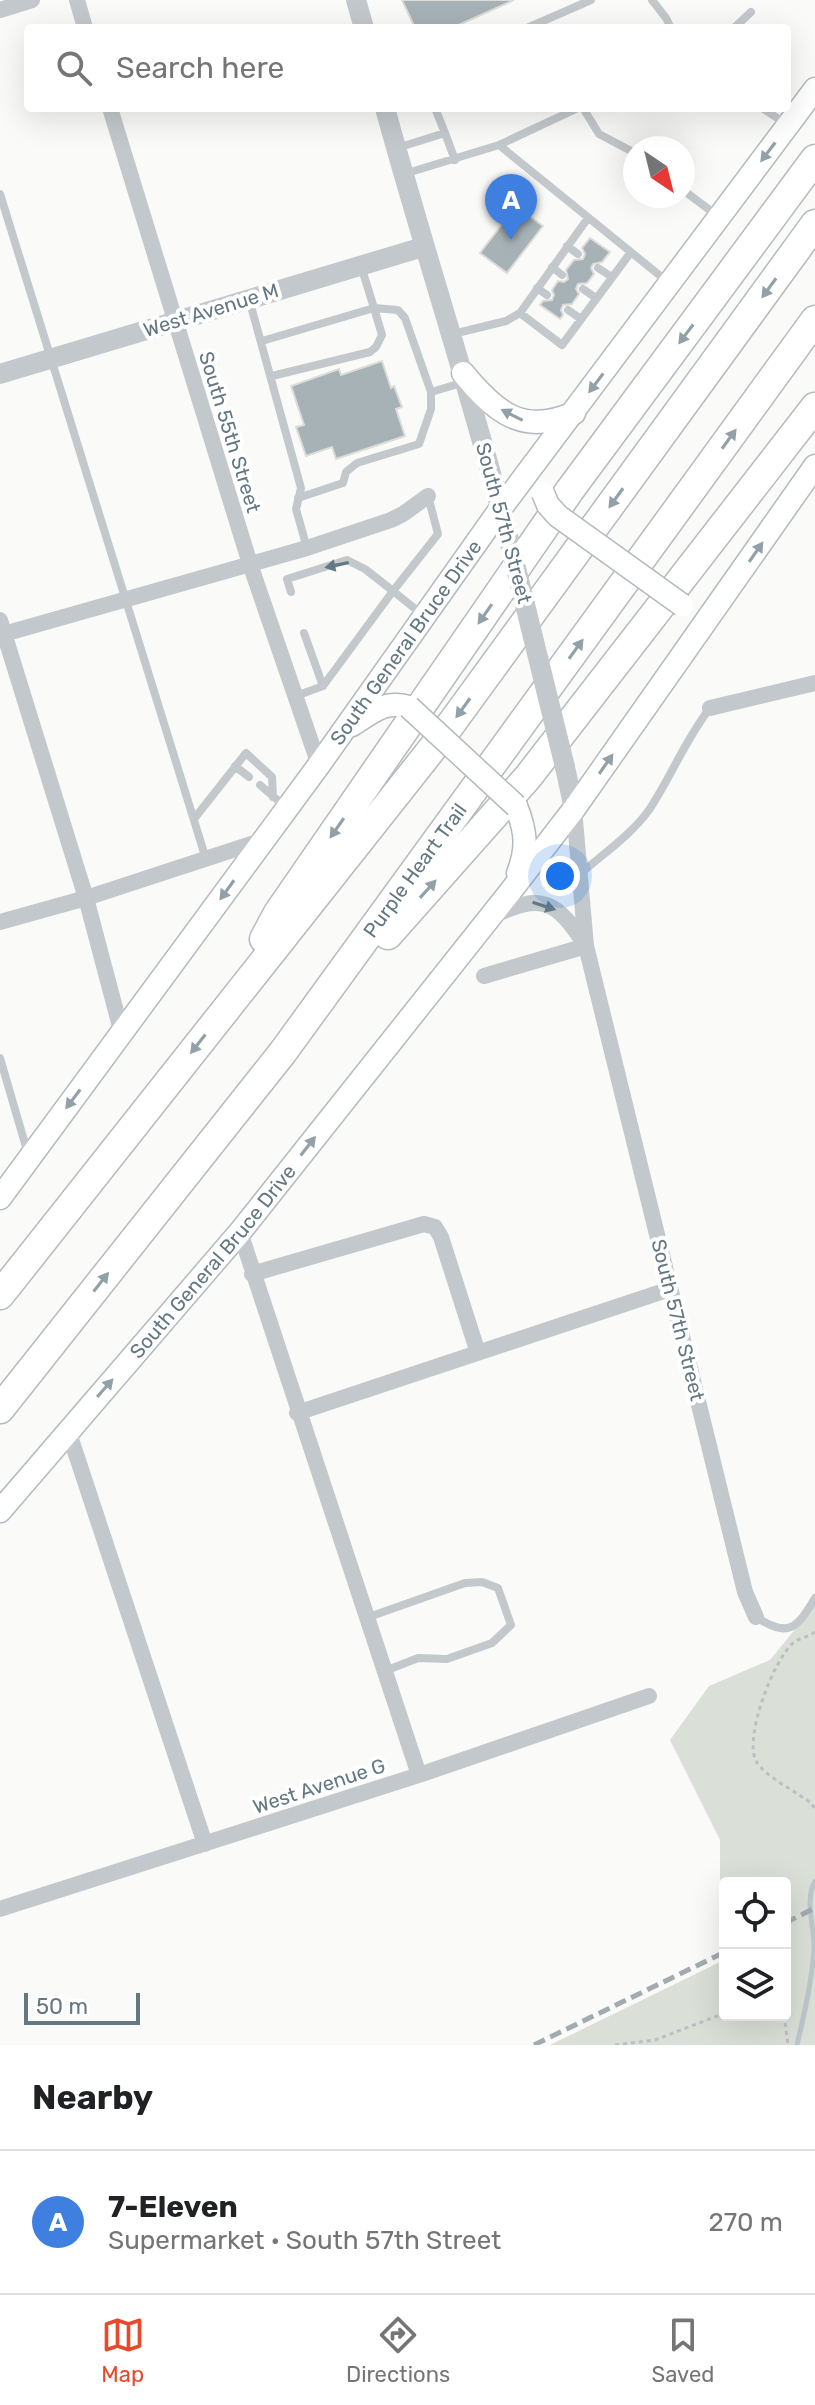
<!DOCTYPE html>
<meta charset="utf-8">
<style>
body{margin:0;font-family:Rubik,sans-serif;background:#f6f6f6;color:#202124}
.controls{position:absolute;right:24px;bottom:24px;display:grid;overflow:hidden;border-radius:8px;box-shadow:0 8px 32px #0002}
.controls button{width:72px;height:72px;display:grid;place-items:center;padding:0;border:0;border-bottom:2px solid #e0e0e0;background:#fff;color:#202124;font:40px sans-serif}
.compass{position:absolute;left:623px;top:136px;width:72px;height:72px;border-radius:50%;background:#fff;box-shadow:0 8px 32px #0002;rotate:145deg}
.scale{position:absolute;left:24px;bottom:20px;width:116px;box-sizing:border-box;padding-left:8px;border:4px solid #647883;border-top:0;font-size:22px;line-height:28px;white-space:nowrap;color:#647883;-webkit-text-stroke:6px #fff;paint-order:stroke}
.you{position:absolute;left:560px;top:876px;width:28px;height:28px;margin:-20px;border:6px solid #fff;border-radius:50%;background:#1a73e8;box-shadow:0 0 0 12px #1a73e833}
.badge{display:grid;place-items:center;width:52px;height:52px;border-radius:50%;background:#e7492b;color:#fff;font-size:26px;font-weight:700}
.pin{position:absolute;translate:-50% -66px;filter:drop-shadow(0 2px 4px #0008)}
.pin::after{content:'';position:absolute;top:42px;width:28px;height:24px;background:inherit;clip-path:polygon(0 0,100% 0,50% 100%)}
.list{margin:0;padding:0;list-style:none}
h2{display:flex;justify-content:space-between;align-items:center;height:104px;margin:0;padding:0 32px;font-size:34px}
h2 small{font-size:26px;font-weight:400;color:#757577}
.list li{display:grid;grid-template-columns:52px 1fr auto;gap:24px;align-items:center;box-sizing:border-box;height:144px;padding:0 32px;border-top:2px solid #e0e0e0}
.list b{display:block;font-size:30px;white-space:nowrap}
.list p{margin:0;font-size:26px;white-space:nowrap;color:#757577}
.list em{font-size:26px;font-style:normal;color:#757577}
.icon{flex:none;width:44px;height:44px;fill:none;stroke:currentColor;stroke-width:2;stroke-linecap:round;stroke-linejoin:round}
.map{position:relative;flex:none;width:815px;height:2045px;overflow:hidden}
.search{position:absolute;background:#fff;box-shadow:0 8px 32px #0002;left:24px;right:24px;top:24px;height:88px;display:flex;align-items:center;gap:20px;box-sizing:border-box;padding:0 28px;border-radius:8px;color:#757577;font-size:30px}
.sheet{height:248px;background:#fff}
nav{display:flex;justify-content:space-around;align-items:center;box-sizing:border-box;height:112px;border-top:2px solid #e0e0e0;background:#fff;font-size:22px;color:#757577}
nav a{display:grid;justify-items:center;gap:4px}
nav .on{color:#e7492b}
.map>svg:first-child{display:block}
</style>
<div class="map">
<svg width="815" height="2045" viewBox="0 0 815 2045">
<rect width="100%" height="100%" fill="#fafaf8"/>
<path fill="#dadfd7" fill-rule="evenodd" d="M815 1598V2045H550L720 1962V1840L670 1740 709 1686 770 1660 801 1622ZM725 1883H785V2015H725Z"/>
<g fill="none" stroke-linecap="round" stroke-linejoin="round">
<path stroke="#bbc7cb" stroke-width="5" d="M797 2045C804 2014 812 1982 814 1950 815 1927 804 1901 815 1881"/>
</g>
<path fill="#a7b2b7" stroke="#dcdcda" stroke-width="2" d="M402 0H514L452 28H415Z
M516 206 543 226 507 273 480 253Z
M590 238 610 252 602 262 593 264 591 268 594 274 587 283 578 284 576 289 579 294 572 304 563 305 561 310 563 315 560 319 540 305 543 301 552 300 554 295 552 290 558 281 564 282 568 279 566 270 574 260 583 259 585 254 582 248Z
M382 361 391 388 394 386 402 407 396 409 405 436 336 459 332 447 306 456 296 427 304 425 291 386 339 369 341 375Z"/>
<g fill="none" stroke-linecap="round" stroke-linejoin="round">
<g stroke="#b3babf" stroke-width="25">
<g id="secondary">
<path d="M463 373C495 412 523 436 574 413"/>
<path d="M352 725C373 712 384 700 409 707"/>
<path d="M516 806C526 831 528 848 518 873"/>
<path id="s1" d="M0 1198 319 765 501 508 815 89"/>
<path id="s2" d="M0 1511 240 1232 510 892 574 809 815 466"/>
</g>
</g>
<g stroke="#b4babd" stroke-width="31">
<g id="motorway">
<path d="M388 935 528 777 815 407"/>
<path d="M264 939 278 913 570 490 815 159"/>
<path d="M0 1295 443 735 815 224"/>
<path id="s3" d="M0 1409 283 1052 815 320"/>
</g>
</g>
<path stroke="#bbbfc2" stroke-width="3" stroke-dasharray="4 4" stroke-linecap="butt" d="M815 1632C808 1637 799 1638 793 1643 773 1661 744 1737 756 1761 763 1775 798 1793 811 1803L815 1809
M785 2012 793 2014
M784 2015 788 2045
M615 2045 655 2040 725 2013"/>
<path stroke="#c3c8cc" stroke-width="8" d="M652 0 666 18 671 28
M527 28 591 0
M734 28 751 12
M583 108 599 134 635 153
M762 108 785 123
M445 133 455 160
M499 145 669 283
M397 148 445 133 435 108
M404 174 499 145 578 108
M683 190 719 217
M0 194 206 859
M567 246 578 254
M552 267 562 275
M598 268 612 277
M537 288 547 295
M583 289 596 298
M249 299 301 488 296 509 307 548
M568 310 581 319
M520 313 588 218
M453 334 506 321 520 313 562 345 631 252
M262 341 374 308 361 266
M272 376 370 352 376 347 382 335 374 308 398 310 405 318 431 392
M298 498 343 483 346 472 357 463 419 444 431 409V392L465 382
M291 592 287 579 347 560 365 569 393 591 438 534 428 496
M304 633 323 686
M296 696 323 686 393 591 424 616
M235 766 249 777
M260 785 287 808
M194 819 246 753 272 777 273 797
M580 874C603 854 631 835 649 810 671 777 685 740 710 708
M0 1058 28 1154
M756 1617C788 1638 797 1629 815 1598
M366 1618 465 1583 482 1582 498 1588 511 1625 492 1643 447 1659 418 1658 385 1671"/>
<path stroke="#c3c8cc" stroke-width="16" d="M77 0 85 28
M0 10 32 0
M110 108 250 564 319 765
M0 620 86 898 122 1034
M0 635 307 548 391 520 403 514 428 496
M710 708 815 683
M574 809 586 946 745 1592 756 1617
M0 922 86 898 263 840
M484 976 586 946C556 901 544 892 493 916
M240 1232 419 1775
M252 1274 424 1224 435 1227 441 1237 478 1353
M297 1413 670 1289
M68 1430 205 1844
M0 1909 419 1775 649 1696"/>
<path stroke="#c3c8cc" stroke-width="20" d="M356 0 364 28
M385 108C426 258 475 405 513 556
M0 374 423 247
M565 767 574 809"/>
<use href="#secondary" stroke="#fff" stroke-width="22"/>
<use href="#motorway" stroke="#fff" stroke-width="28"/>
<path stroke="#a2abb0" stroke-width="5" stroke-dasharray="12 6" stroke-linecap="butt" d="M785 1923 815 1908
M534 2045 725 1952"/>
<g stroke="#b3babf" stroke-width="25" stroke-linecap="butt">
<path id="secondary-bridge" d="M543 493 548 505 558 516 682 605
M409 707 516 806"/>
</g>
<path stroke="#c3c8cc" stroke-width="20" d="M513 556 565 767"/>
<use href="#secondary-bridge" stroke="#fff" stroke-width="22"/>
</g>
<defs><path id="oneway-solid" d="M-6-.8H1V-3.2L6.5 0L1 3.2V.8H-6Z" transform="scale(2)"/></defs>
<g fill="#92a0a8">
<use href="#oneway-solid" transform="translate(768 152) rotate(127)"/>
<use href="#oneway-solid" transform="translate(769 288) rotate(126)"/>
<use href="#oneway-solid" transform="translate(686 334) rotate(127)"/>
<use href="#oneway-solid" transform="translate(596 383) rotate(127)"/>
<use href="#oneway-solid" transform="translate(512 415) rotate(-153)"/>
<use href="#oneway-solid" transform="translate(729 439) rotate(-54)"/>
<use href="#oneway-solid" transform="translate(616 498) rotate(126)"/>
<use href="#oneway-solid" transform="translate(756 552) rotate(-55)"/>
<use href="#oneway-solid" transform="translate(485 614) rotate(125)"/>
<use href="#oneway-solid" transform="translate(576 649) rotate(-54)"/>
<use href="#oneway-solid" transform="translate(463 708) rotate(126)"/>
<use href="#oneway-solid" transform="translate(606 764) rotate(-55)"/>
<use href="#oneway-solid" transform="translate(337 828) rotate(125)"/>
<use href="#oneway-solid" transform="translate(428 889) rotate(-48)"/>
<use href="#oneway-solid" transform="translate(227 890) rotate(126)"/>
<use href="#oneway-solid" transform="translate(198 1044) rotate(128)"/>
<use href="#oneway-solid" transform="translate(73 1099) rotate(127)"/>
<use href="#oneway-solid" transform="translate(308 1146) rotate(-52)"/>
<use href="#oneway-solid" transform="translate(101 1282) rotate(-52)"/>
<use href="#oneway-solid" transform="translate(105 1388) rotate(-49)"/>
</g>
<g fill="#647883">
<use href="#oneway-solid" transform="translate(337 565) rotate(168)"/>
<use href="#oneway-solid" transform="translate(544 906) rotate(18)"/>
</g>
<g text-anchor="middle" dominant-baseline="central" stroke-width="8" stroke-linejoin="round" paint-order="stroke">
<g font-size="20" fill="#647883" stroke="#fff">
<text transform="translate(211 310) rotate(-17)">West Avenue M</text>
<text transform="translate(230 432) rotate(73)">South 55th Street</text>
<text transform="translate(504 523) rotate(75)">South 57th Street</text>
<text stroke="none"><textPath href="#s1" startOffset="688">South General Bruce Drive</textPath></text>
<text stroke="none"><textPath href="#s3" startOffset="680">Purple Heart Trail</textPath></text>
<text stroke="none"><textPath href="#s2" startOffset="328">South General Bruce Drive</textPath></text>
<text transform="translate(678 1320) rotate(76)">South 57th Street</text>
<text transform="translate(319 1786) rotate(-18)">West Avenue G</text>
</g>
</g>
</svg>
<div class="controls">
<button><svg class="icon" aria-label="locate" viewBox="0 0 24 24"><circle cx="12" cy="12" r="6"/><path d="M12 2v4M12 18v4M2 12h4M18 12h4"/></svg></button>
<button><svg class="icon" aria-label="layers" viewBox="0 0 24 24"><path d="M12 4l9 5-9 5-9-5zM3 14l9 5 9-5"/></svg></button>
</div>
<svg class="compass" viewBox="-18 -18 36 36"><path d="M0-13l5 13h-10z" fill="#e53935"/><path d="M0 13l5-13h-10z" fill="#757577"/></svg>
<div class="scale">50 m</div>
<div class="you"></div>
<div class="pin badge" style="left:511px;top:240px;background:#3f7fe0">A</div>
<div class="search"><svg class="icon" aria-label="search" viewBox="0 0 24 24"><circle cx="10" cy="10" r="6"/><path d="M15 15l6 6"/></svg>Search here</div>
</div>
<section class="sheet">
<h2>Nearby<small></small></h2>
<ul class="list">
<li><span class="badge" style="background:#3f7fe0">A</span><div><b>7-Eleven</b><p>Supermarket · South 57th Street</p></div><em>270 m</em></li>
</ul>
</section>
<nav>
<a class="on"><svg class="icon" aria-label="map" viewBox="0 0 24 24"><path d="M3 6l6-2 6 2 6-2v14l-6 2-6-2-6 2zM9 4v14M15 6v14"/></svg>Map</a>
<a><svg class="icon" aria-label="directions" viewBox="0 0 24 24"><path d="M12 3l9 9-9 9-9-9zM9 14v-3h6M13 9l2 2-2 2"/></svg>Directions</a>
<a><svg class="icon" aria-label="saved" viewBox="0 0 24 24"><path d="M7 4h10v16l-5-4-5 4z"/></svg>Saved</a>
</nav>
